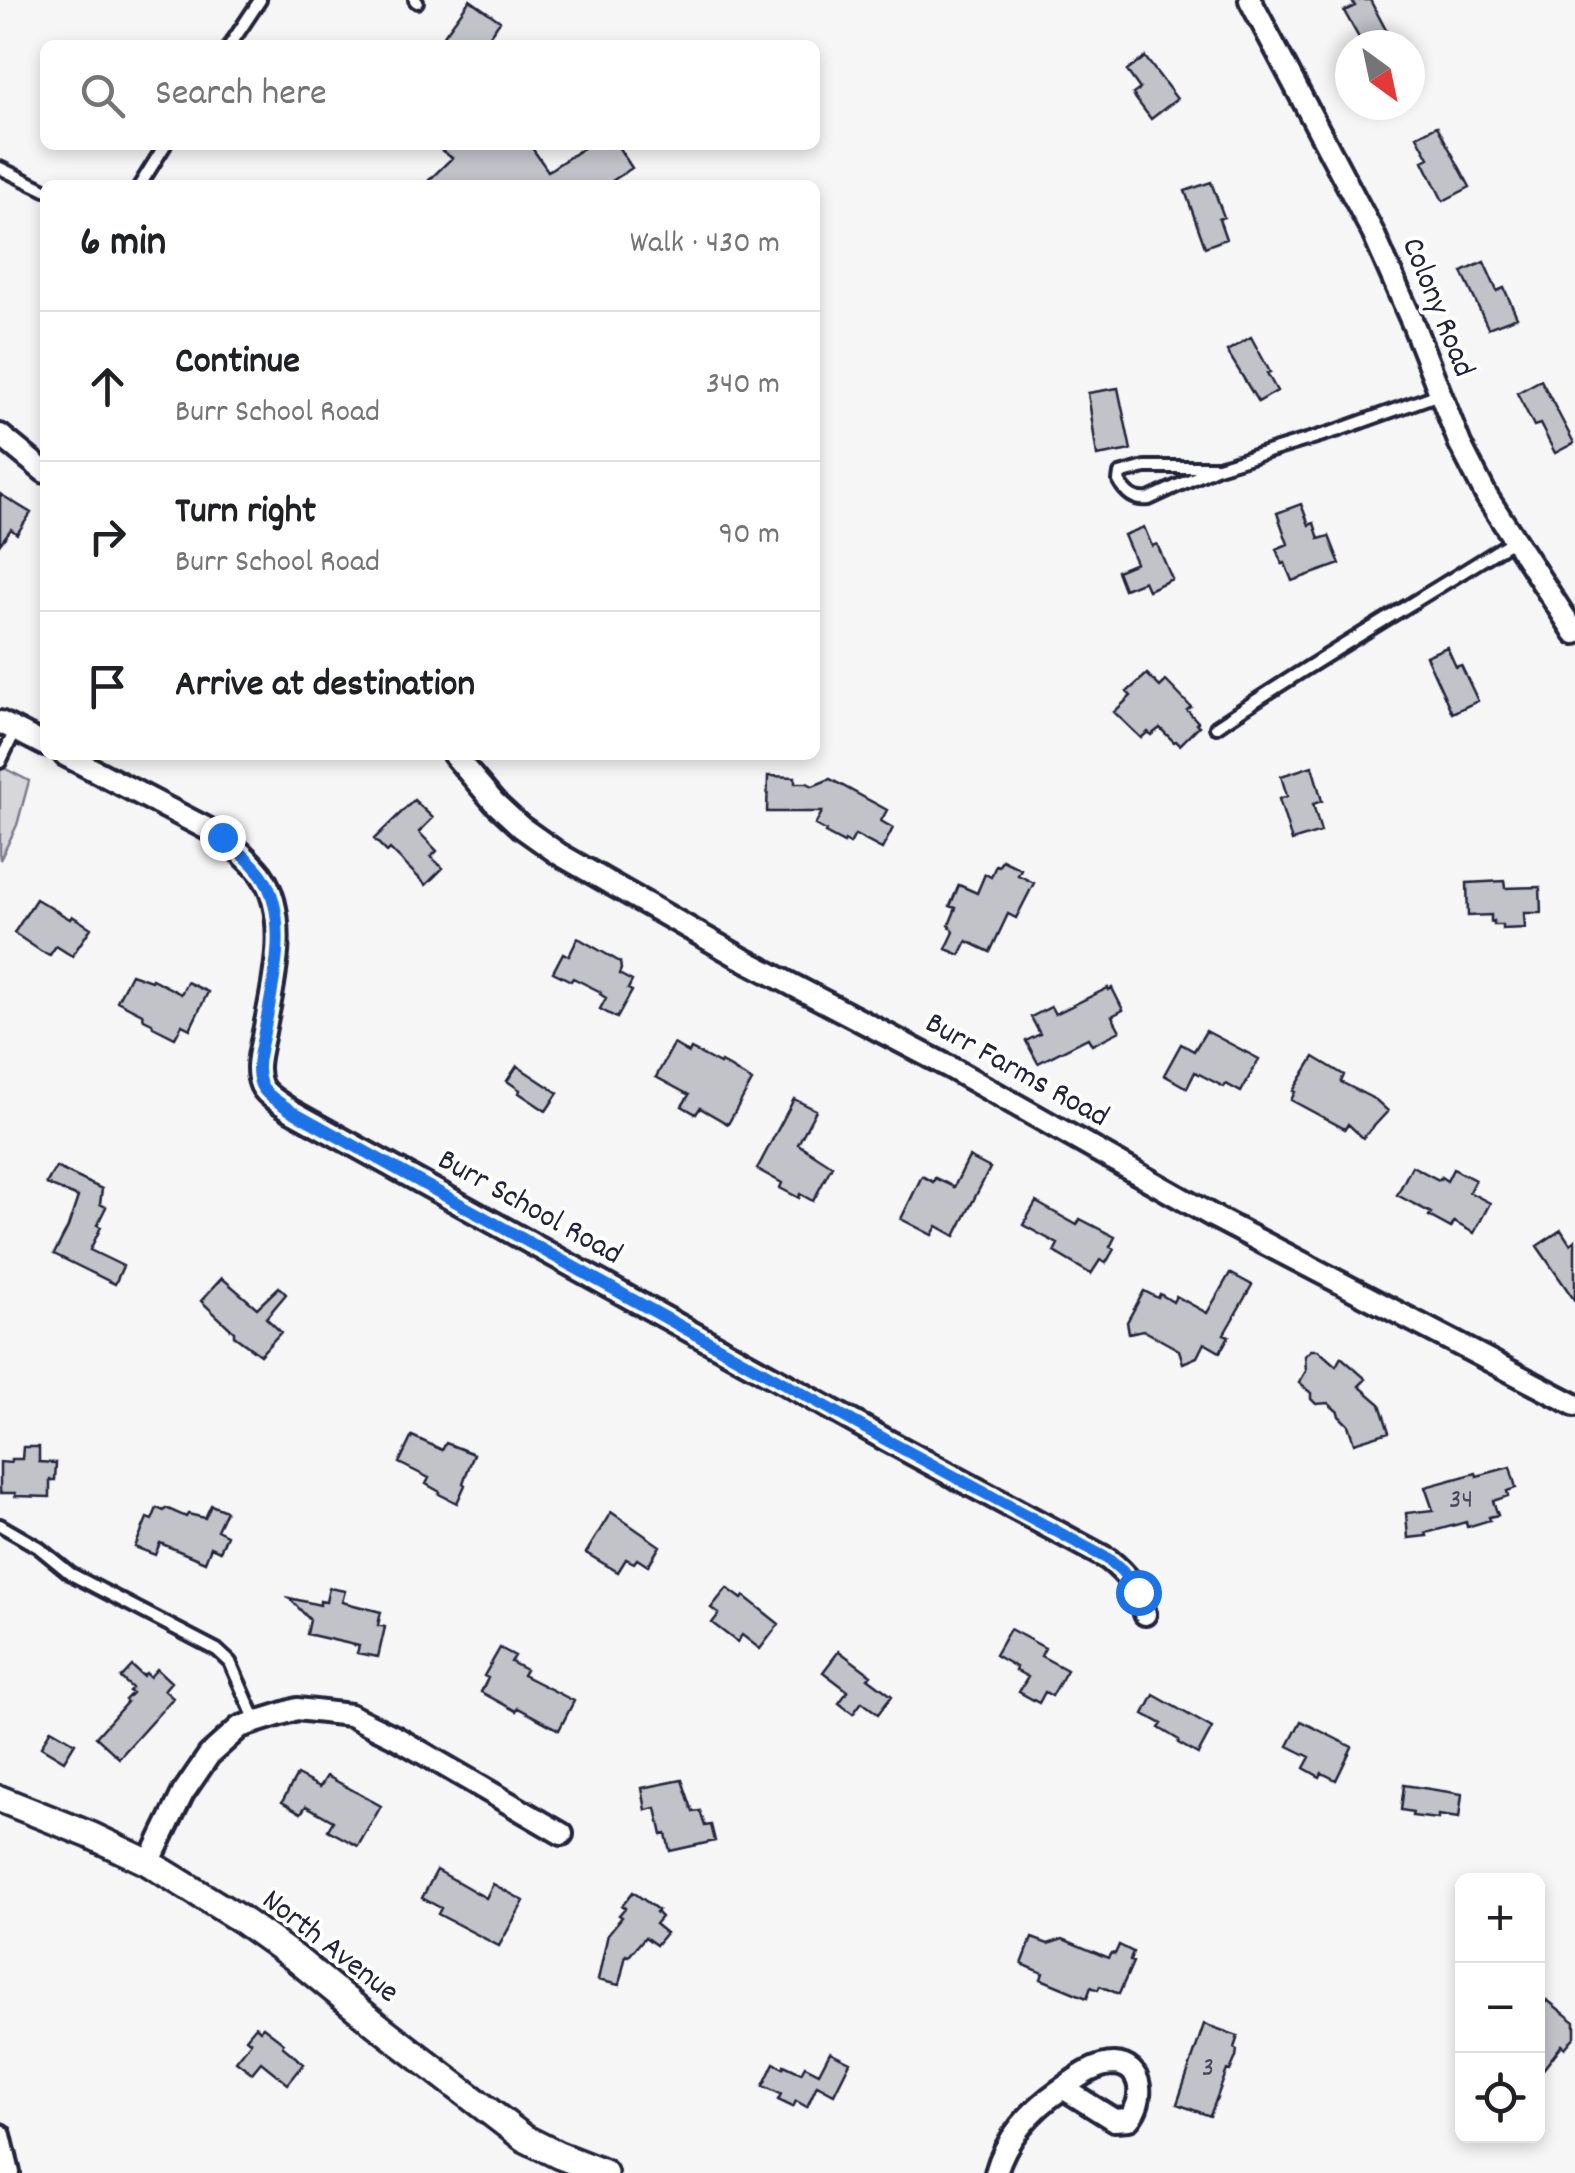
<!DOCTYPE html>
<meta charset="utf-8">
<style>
body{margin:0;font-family:Dekko,sans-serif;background:#f6f6f6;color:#202124}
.controls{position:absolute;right:30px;bottom:30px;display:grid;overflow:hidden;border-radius:15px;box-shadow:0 5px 15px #0003}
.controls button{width:90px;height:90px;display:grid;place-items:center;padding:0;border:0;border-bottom:2px solid #e0e0e0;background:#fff;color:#202124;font:50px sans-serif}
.compass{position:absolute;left:1335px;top:30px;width:90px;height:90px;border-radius:50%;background:#fff;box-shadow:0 5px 15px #0003;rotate:147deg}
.stop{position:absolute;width:30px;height:30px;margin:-22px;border:8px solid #1a73e8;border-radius:50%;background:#fff}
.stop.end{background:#1a73e8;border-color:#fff;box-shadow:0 2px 10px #0008}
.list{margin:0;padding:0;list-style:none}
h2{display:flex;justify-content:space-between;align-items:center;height:130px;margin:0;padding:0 40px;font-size:42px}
h2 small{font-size:32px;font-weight:400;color:#757577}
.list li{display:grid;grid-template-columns:65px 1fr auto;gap:30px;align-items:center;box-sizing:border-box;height:150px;padding:0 40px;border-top:2px solid #e0e0e0}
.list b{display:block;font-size:38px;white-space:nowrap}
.list p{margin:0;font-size:32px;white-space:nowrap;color:#757577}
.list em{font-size:32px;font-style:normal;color:#757577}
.icon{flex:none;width:55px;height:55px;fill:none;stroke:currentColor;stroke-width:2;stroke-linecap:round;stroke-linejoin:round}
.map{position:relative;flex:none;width:1575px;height:2173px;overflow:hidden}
.search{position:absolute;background:#fff;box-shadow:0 5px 15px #0003;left:40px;top:40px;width:780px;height:110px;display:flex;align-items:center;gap:25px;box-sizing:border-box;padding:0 35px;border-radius:15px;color:#757577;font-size:38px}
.panel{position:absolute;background:#fff;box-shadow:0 5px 15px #0003;left:40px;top:180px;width:780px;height:580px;border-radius:15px}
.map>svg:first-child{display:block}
</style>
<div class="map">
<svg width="1575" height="2173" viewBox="0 0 1575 2173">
<rect width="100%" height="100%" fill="#f6f6f7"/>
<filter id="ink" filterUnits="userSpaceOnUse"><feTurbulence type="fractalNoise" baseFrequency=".01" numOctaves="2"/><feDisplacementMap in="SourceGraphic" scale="20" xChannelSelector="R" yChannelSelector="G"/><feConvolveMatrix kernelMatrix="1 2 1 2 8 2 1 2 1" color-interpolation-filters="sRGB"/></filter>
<g filter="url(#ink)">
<path fill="#d7d7db" stroke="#7c7c8b" stroke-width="2.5" d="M0 766 29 781 17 825 0 860Z"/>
<path fill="#c2c2c9" stroke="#22223b" stroke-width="2.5" d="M470 0 500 21 483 45H437Z
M1351 0H1370L1394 45H1363L1344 11 1355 6Z
M1145 57 1177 99 1151 119 1136 99 1133 94 1140 89 1127 71Z
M1437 126 1470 187 1443 201 1423 161 1429 158 1417 136Z
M434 145H530L548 171 588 145H617L632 168 606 185H424L452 158Z
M1211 182 1224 217 1219 219 1226 239 1205 247 1185 191Z
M1484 262 1497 291 1504 288 1517 317 1488 328 1462 272Z
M1251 337 1270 372 1267 373 1277 391 1258 402 1227 351Z
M1541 380 1574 443 1555 453 1540 424 1534 426 1517 393Z
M1118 388 1131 450 1097 456 1088 393Z
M0 494 31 513 17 534 11 529 0 544Z
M1301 504 1309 525 1314 523 1319 539 1329 536 1340 564 1292 581 1285 563 1282 564 1276 549 1288 544 1277 513Z
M1144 527 1152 546 1157 544 1172 579 1148 590 1144 581 1124 589 1117 571 1136 563 1124 535Z
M1447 647 1456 667 1461 665 1478 701 1452 713 1426 656Z
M1147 674 1160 687 1166 681 1191 707 1187 710 1198 722 1196 724 1199 726 1180 745 1176 741 1174 742 1160 728 1151 735 1148 732 1141 738 1114 712 1131 696 1127 692Z
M1312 766 1322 801 1313 804 1321 832 1292 841 1279 799 1287 796 1281 776Z
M768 776 795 777V783H807L813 786 830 779 887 810 881 821 893 828 882 849 855 835 850 844 845 841 844 843 825 833 826 831 815 825 822 812H767Z
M414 800 433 818 419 832 437 851 431 857 443 868 426 885 390 849 387 852 374 839Z
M1002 860 1021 869 1018 875 1034 883 1016 918 1008 914 990 952 967 941 960 955 946 949 954 932 949 925 956 908 950 906 959 885 977 893 985 874 991 877 996 865 999 866Z
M1504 881 1505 888 1540 887 1541 913H1524L1525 928 1502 929V925H1494V921L1491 922V915L1468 916 1467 883Z
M36 899 70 919 72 916 91 928 72 956 56 946 50 955 42 952 14 933Z
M578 938 620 962 621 969 619 974 632 981 628 989 632 991 617 1018 600 1009 606 998 600 994 601 992 573 978 571 981 553 972 563 953 569 956Z
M131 974 151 981 152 979 181 994 187 982 208 992 190 1029 182 1025 175 1038 153 1027 152 1023 144 1019 142 1014 117 1001Z
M1108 988 1109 990 1112 988 1123 1010 1112 1016 1120 1031 1092 1045 1088 1038 1038 1063 1026 1041 1040 1034 1031 1017 1051 1007 1055 1014Z
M1206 1031 1259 1059 1241 1092 1226 1084 1224 1087 1195 1072 1187 1088 1164 1075 1181 1044 1194 1051Z
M674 1044 689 1053 691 1049 720 1064 721 1062 752 1081 728 1124 700 1108 696 1114 682 1106 689 1095 656 1077Z
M1314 1057 1344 1075 1341 1082 1376 1100 1388 1111 1363 1138 1348 1124 1345 1129 1291 1100 1295 1092 1293 1091Z
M517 1066 558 1093 546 1111 519 1093 520 1090 507 1081Z
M794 1099 816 1110 798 1144 832 1166 813 1201 800 1194 799 1198 780 1188 782 1183 757 1169Z
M969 1157 990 1168 955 1236 937 1226 932 1235 901 1219 922 1176 933 1182 935 1178 954 1187Z
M1412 1166 1439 1180 1441 1177 1447 1181 1453 1169 1475 1180 1469 1192 1490 1203 1474 1233 1454 1222 1451 1228 1429 1216 1431 1213 1397 1195Z
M56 1167 102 1189 100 1204 106 1207 97 1225 101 1227 90 1250 123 1266 115 1284 54 1254 68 1227 78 1197 46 1184Z
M1036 1202 1077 1225 1080 1219 1115 1237 1110 1247 1114 1249 1106 1263 1100 1260 1091 1274 1054 1252 1058 1244 1023 1225Z
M1561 1230 1570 1244 1575 1240V1301L1537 1246Z
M1230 1273 1252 1285 1224 1334 1229 1336 1220 1352 1204 1343 1197 1357 1183 1363 1179 1350 1143 1330 1129 1333 1127 1322 1144 1291 1158 1298 1160 1294 1173 1302 1176 1296 1207 1313Z
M222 1278 257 1308 279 1287 286 1294 266 1318 281 1332 260 1355 234 1336V1332L201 1301Z
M1311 1350H1318L1336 1366 1341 1357 1366 1379 1359 1386 1380 1404 1389 1432 1354 1443 1348 1425 1339 1416 1338 1412 1328 1403 1316 1404 1311 1399V1393L1299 1383 1306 1371 1305 1356Z
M412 1436 442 1450 446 1443 474 1454 463 1483 465 1485 457 1503 439 1494 440 1492 426 1484 429 1478 399 1463Z
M23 1447H39V1462L56 1463 55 1480H50V1497L15 1496V1493H0V1462L11 1463V1459H22Z
M1510 1467 1516 1488 1507 1491 1508 1496 1493 1501 1498 1515 1489 1517 1490 1520 1467 1527 1466 1522 1426 1533 1427 1536 1408 1538 1406 1513 1433 1510 1425 1487 1476 1473 1477 1476Z
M211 1505 226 1511 217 1530 227 1535 220 1551 211 1547 205 1562 160 1543 155 1555 135 1547 147 1518 152 1520 157 1508 164 1511 166 1508 186 1517 188 1514 205 1518Z
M611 1512 660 1546 648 1566 637 1559 634 1563 626 1559 618 1572 586 1553Z
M329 1588 345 1591 342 1602 381 1612 378 1625 385 1627 378 1657 357 1653 359 1646 307 1634 310 1620 289 1598 320 1605V1601L326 1602Z
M727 1588 742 1599 744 1596 779 1624 760 1649 742 1635 737 1642 712 1623 719 1614 711 1608Z
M1010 1629 1045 1648 1041 1656 1067 1670 1052 1696 1045 1692 1039 1703 1019 1692 1028 1677 1015 1670 1016 1667 995 1655Z
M500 1648 515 1656 511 1662 526 1670 523 1675 574 1701 559 1730 518 1708 516 1711 481 1692 488 1678 484 1676Z
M839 1651 871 1675 868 1678 892 1696 878 1714 862 1702 853 1714 839 1703 848 1691 823 1672Z
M132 1666 143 1676 146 1673 150 1677 157 1669 171 1682 164 1690 173 1698 119 1758 96 1737 127 1702 125 1700 132 1693 129 1691 132 1688 121 1678Z
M1154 1695 1212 1728 1198 1754 1178 1743 1179 1740 1159 1728 1162 1724 1144 1714Z
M1301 1721 1352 1747 1336 1780 1322 1773 1320 1777 1304 1768 1310 1757 1288 1746Z
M51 1729 75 1743 64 1761 41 1747Z
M297 1775 320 1787 327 1776 381 1806 358 1846 328 1830 333 1821 306 1806 301 1813 282 1802Z
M682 1780 693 1812 700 1811 705 1826 711 1825 715 1841 670 1851 666 1834 662 1835 656 1808 646 1810 642 1788Z
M1404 1785 1462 1794 1459 1818 1438 1815V1819L1412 1816 1413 1812 1401 1810Z
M437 1870 486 1898 493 1884 524 1901 499 1946 438 1914 441 1908 422 1898Z
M633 1892 658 1910 656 1912 661 1917 655 1924 666 1933 656 1945 645 1937 629 1956 626 1955 619 1985 598 1980 608 1934 622 1917 619 1915 625 1908 622 1906Z
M1032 1938 1048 1944 1063 1939 1108 1958 1111 1953 1115 1954 1119 1945 1133 1952 1130 1961 1133 1962 1119 1994 1100 1986 1098 1990 1091 1987 1087 1998 1041 1979 1043 1973 1022 1964Z
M1547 2000 1575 2022V2036L1565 2048 1562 2045 1538 2076V2013Z
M1204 2024 1238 2036 1234 2048 1237 2050 1236 2057 1230 2071 1227 2070 1210 2116 1177 2104Z
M256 2026 260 2030 263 2027 284 2043 282 2046 304 2064 288 2084 261 2062 252 2073 236 2061 251 2042 246 2038Z
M830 2052 850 2062 834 2094 817 2085 807 2107 796 2101 793 2107 778 2100 781 2094 763 2086 774 2063 783 2068 784 2065 801 2073 805 2066 819 2073Z"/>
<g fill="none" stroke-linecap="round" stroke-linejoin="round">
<g stroke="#22223b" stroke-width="18">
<path id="service" d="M415 0 417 2
M230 45 260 0
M0 168 45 190
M140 185 165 145
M1218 467H1145L1120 474 1119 481C1126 494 1135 501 1149 499L1218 467 1336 431 1439 394
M1216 727C1313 661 1415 603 1514 540
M0 762 15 731
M0 1525 38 1547 71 1574 217 1650 230 1662 256 1721"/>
</g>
<g stroke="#22223b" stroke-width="28">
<path id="minor" d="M1250 0 1373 233 1413 324 1460 444 1487 497 1575 633
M0 435 45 472
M0 722 45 745
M65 755 223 837C236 848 250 860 261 874 291 916 273 986 264 1032 261 1049 254 1068 261 1085 266 1096 281 1103 290 1110L890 1442 1108 1559C1127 1574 1140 1590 1145 1614
M454 755 494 802 521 827 559 854 741 958 951 1068 1216 1218 1575 1405
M149 1863 183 1793 209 1755 240 1727 297 1709 350 1715 397 1738 562 1834
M0 2135 9 2173
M996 2173C1005 2139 1031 2110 1060 2090L1063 2088C1077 2078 1095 2064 1114 2064 1144 2065 1145 2101 1129 2119L1114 2120 1063 2088"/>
</g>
<g stroke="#22223b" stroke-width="32">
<path id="tertiary" d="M0 1799 90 1835 149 1863 240 1919 295 1958 377 2025 524 2138 558 2155 604 2173"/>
</g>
<use href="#service" stroke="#fff" stroke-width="10"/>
<use href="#minor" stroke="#fff" stroke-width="20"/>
<use href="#tertiary" stroke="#fff" stroke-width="25"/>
</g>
</g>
<g fill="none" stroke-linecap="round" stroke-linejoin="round" filter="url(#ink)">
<path stroke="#1a73e8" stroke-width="12" d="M222 837C236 848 250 860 261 874 291 916 273 986 264 1032 261 1049 254 1068 261 1085 266 1096 281 1103 290 1110L890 1442 1108 1559 1122 1571 1138 1592"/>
</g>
<g text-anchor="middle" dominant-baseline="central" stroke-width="8" stroke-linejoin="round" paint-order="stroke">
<g font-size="28" fill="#4a4a5e">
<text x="1461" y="1502">34</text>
<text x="1208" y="2070">3</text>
</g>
<g font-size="32" fill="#22223b" stroke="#fff">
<text transform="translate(1436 308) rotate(68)">Colony Road</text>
<text transform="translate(1016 1072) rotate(29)">Burr Farms Road</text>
<text transform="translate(529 1209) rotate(29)">Burr School Road</text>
<text transform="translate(329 1948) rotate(38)">North Avenue</text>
</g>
</g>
</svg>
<div class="controls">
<button>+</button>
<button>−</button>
<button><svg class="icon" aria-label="locate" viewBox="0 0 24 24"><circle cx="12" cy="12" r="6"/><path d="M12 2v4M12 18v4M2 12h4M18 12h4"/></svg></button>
</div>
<svg class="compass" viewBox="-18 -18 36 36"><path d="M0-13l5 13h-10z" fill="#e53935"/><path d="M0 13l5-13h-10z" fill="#757577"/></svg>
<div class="stop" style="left:1138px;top:1592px"></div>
<div class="stop end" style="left:222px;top:837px"></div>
<div class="search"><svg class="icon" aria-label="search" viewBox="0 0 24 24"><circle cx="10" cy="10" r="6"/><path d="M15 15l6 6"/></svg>Search here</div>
<section class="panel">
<h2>6 min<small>Walk · 430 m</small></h2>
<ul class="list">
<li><svg class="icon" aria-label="ahead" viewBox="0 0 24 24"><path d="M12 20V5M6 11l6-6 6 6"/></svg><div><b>Continue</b><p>Burr School Road</p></div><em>340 m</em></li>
<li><svg class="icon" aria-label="right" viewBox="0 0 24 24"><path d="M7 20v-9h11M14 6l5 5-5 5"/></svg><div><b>Turn right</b><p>Burr School Road</p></div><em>90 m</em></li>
<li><svg class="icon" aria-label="arrive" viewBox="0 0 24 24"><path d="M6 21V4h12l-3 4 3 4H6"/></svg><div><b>Arrive at destination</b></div></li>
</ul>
</section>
</div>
